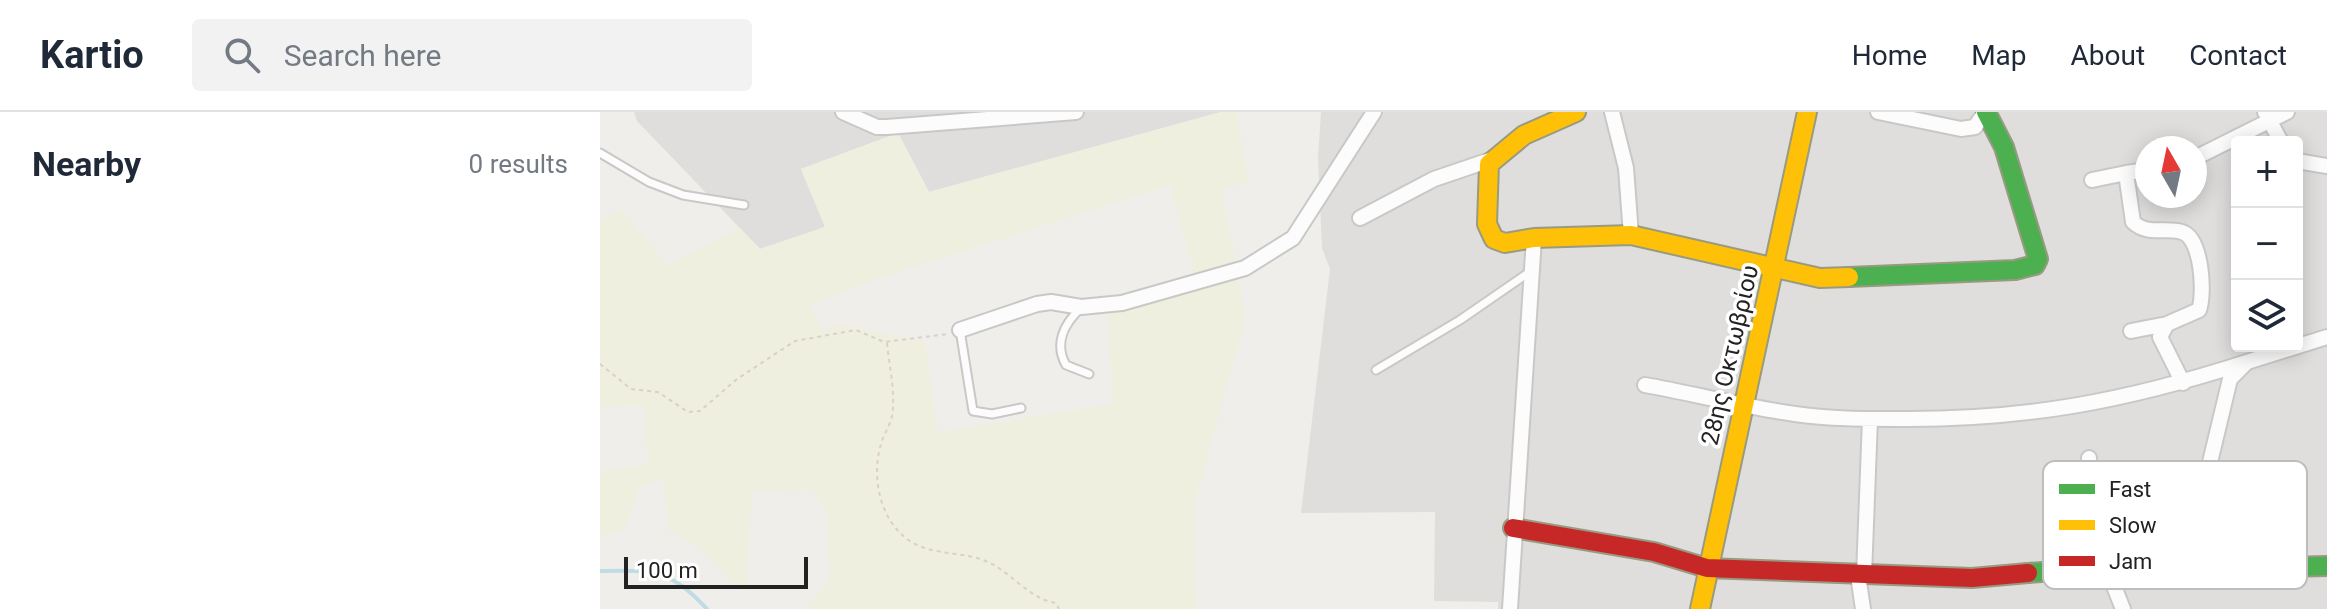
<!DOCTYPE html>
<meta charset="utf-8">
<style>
body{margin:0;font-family:Roboto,sans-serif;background:#f2f2f3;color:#1f2937}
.controls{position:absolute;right:24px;top:24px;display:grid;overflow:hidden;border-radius:8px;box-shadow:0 4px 20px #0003}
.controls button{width:72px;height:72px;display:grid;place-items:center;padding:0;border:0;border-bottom:2px solid #e0e1e3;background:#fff;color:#1f2937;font:40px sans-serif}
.compass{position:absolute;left:1535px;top:24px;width:72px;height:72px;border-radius:50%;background:#fff;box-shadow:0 4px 20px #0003;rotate:351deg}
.scale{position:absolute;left:24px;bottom:20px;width:184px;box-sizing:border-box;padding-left:8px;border:4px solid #222;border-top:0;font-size:22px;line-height:28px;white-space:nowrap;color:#222;-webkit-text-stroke:6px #fff;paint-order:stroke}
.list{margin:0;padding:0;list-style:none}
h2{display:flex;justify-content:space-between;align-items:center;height:104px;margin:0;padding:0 32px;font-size:34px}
h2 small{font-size:26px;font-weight:400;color:#747a83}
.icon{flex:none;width:44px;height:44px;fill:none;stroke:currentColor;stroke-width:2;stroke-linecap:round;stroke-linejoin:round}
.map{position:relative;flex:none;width:1727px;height:497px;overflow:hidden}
header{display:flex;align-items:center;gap:48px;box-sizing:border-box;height:112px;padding:0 40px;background:#fff;border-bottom:2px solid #e0e1e3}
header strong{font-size:38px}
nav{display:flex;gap:44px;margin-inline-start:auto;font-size:28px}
.search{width:560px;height:72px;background:#f2f2f3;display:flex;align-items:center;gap:20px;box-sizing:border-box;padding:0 28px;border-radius:8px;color:#747a83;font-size:30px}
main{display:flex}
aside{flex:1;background:#fff}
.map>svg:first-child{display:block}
</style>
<header>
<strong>Kartio</strong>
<div class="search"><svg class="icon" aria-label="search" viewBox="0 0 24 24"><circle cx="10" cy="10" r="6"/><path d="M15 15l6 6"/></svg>Search here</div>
<nav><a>Home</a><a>Map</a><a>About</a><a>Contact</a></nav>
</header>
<main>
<aside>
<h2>Nearby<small>0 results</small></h2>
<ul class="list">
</ul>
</aside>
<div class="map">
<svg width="1727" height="497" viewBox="0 0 1727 497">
<rect width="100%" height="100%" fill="#f0eeeb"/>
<path fill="#dfdedc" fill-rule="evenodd" d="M34 0H621L329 80 298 21 201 57 225 115 160 137 37 9Z
M721 0H1727V497H898V490L834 489 835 400 701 401 730 157 722 136 718 46ZM1637 30H1697V234H1637ZM1547 36H1595V84H1547Z"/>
<path fill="#efefdf" d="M621 0H637L649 70 621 78 636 149 595 165 570 73 274 168 211 193 221 217 240 212 325 229 338 320 512 292 509 220 505 198 638 167 646 206 596 386 594 464 597 497H205L230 468 226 399 212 377 152 380 147 473 143 481 97 434 68 418 63 366 39 376 25 417 0 425V359L48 353 43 294 0 295V109L21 97 68 153 140 116 160 137 225 115 201 57 298 21 329 80Z"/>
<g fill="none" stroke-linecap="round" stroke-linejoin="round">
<path stroke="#bfdbe3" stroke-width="4" d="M0 459C53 458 70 457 107 497"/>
<g stroke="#c9c8c7" stroke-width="11">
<path id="lane" d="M0 41 49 70 83 83 144 93
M480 197C464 212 454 232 466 253L489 262
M360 218 373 299 392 302 421 296
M776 258 860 208 931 159"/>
</g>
<g stroke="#c9c8c7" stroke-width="18">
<path id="street" d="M243 0 277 15H287L476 0
M1012 0 1026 56 1031 123
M1278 0 1361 17 1375 15 1385 0
M1665 0 1681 30
M1595 46 1687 0
M1697 49 1727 54
M1492 68 1526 61
M760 106 834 67 893 47
M1567 212 1560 225 1583 271
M360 218 437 192 451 190 481 195 522 191 645 156 693 126 774 0
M1531 219 1567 212 1599 198C1605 182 1602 126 1582 120 1564 115 1548 124 1533 110L1526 61 1547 58
M1045 273C1095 282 1145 295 1195 302 1229 307 1265 307 1299 307 1426 308 1526 289 1647 250
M1489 346 1494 424 1523 497
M1588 442 1630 267 1647 250 1727 225
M1258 463 1263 497
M1264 463 1270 307
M910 497 934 126"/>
</g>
<g stroke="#999a82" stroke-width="22">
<path id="fast" d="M1249 165 1415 158 1435 153 1438 147 1404 35 1386 0
M1428 461 1520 454 1588 442 1687 455 1727 454"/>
</g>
<g stroke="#999a82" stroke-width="22">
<path id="slow" d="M976 0 924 23 889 52 887 112 894 127 905 131 934 126 1031 123 1220 166 1249 165
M1100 497 1207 0"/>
</g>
<g stroke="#999a82" stroke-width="22">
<path id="jam" d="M913 416 1054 440 1107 456 1372 466 1428 461"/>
</g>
<path stroke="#dccecd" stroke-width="2" stroke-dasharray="4 4" stroke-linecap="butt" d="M287 231C289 254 296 281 292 304 290 314 283 323 281 332 270 369 282 416 317 433 339 443 361 440 383 448 409 457 428 487 456 491L459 497
M0 252 31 277 58 280 88 300 100 299 137 267 195 229 256 218 284 230 348 222"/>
<use href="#lane" stroke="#fdfcfc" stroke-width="7"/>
<use href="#street" stroke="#fdfcfc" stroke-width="14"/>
<use href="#fast" stroke="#4caf50" stroke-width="18"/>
<use href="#slow" stroke="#ffc107" stroke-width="18"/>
<use href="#jam" stroke="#c62828" stroke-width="18"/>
</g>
<g text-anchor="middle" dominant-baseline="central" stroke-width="7" stroke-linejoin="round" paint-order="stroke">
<g font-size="24" fill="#222" stroke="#fff">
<text transform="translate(1130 243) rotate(-77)">28ης Οκτωβρίου</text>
</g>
</g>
<rect x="1443" y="349" width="264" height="128" rx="12" fill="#fff" stroke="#bdbdbd" stroke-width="2"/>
<rect x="1459" y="372" width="36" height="10" fill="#4caf50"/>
<rect x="1459" y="408" width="36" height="10" fill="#ffc107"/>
<rect x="1459" y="444" width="36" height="10" fill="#c62828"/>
<g font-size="22" fill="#222">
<text x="1509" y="385">Fast</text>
<text x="1509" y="421">Slow</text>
<text x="1509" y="457">Jam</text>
</g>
</svg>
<div class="controls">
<button>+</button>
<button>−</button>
<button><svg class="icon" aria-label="layers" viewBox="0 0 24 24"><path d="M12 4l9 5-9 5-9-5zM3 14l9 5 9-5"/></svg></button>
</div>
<svg class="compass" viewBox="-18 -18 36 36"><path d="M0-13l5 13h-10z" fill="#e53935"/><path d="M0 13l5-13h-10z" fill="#747a83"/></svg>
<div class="scale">100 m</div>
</div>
</main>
